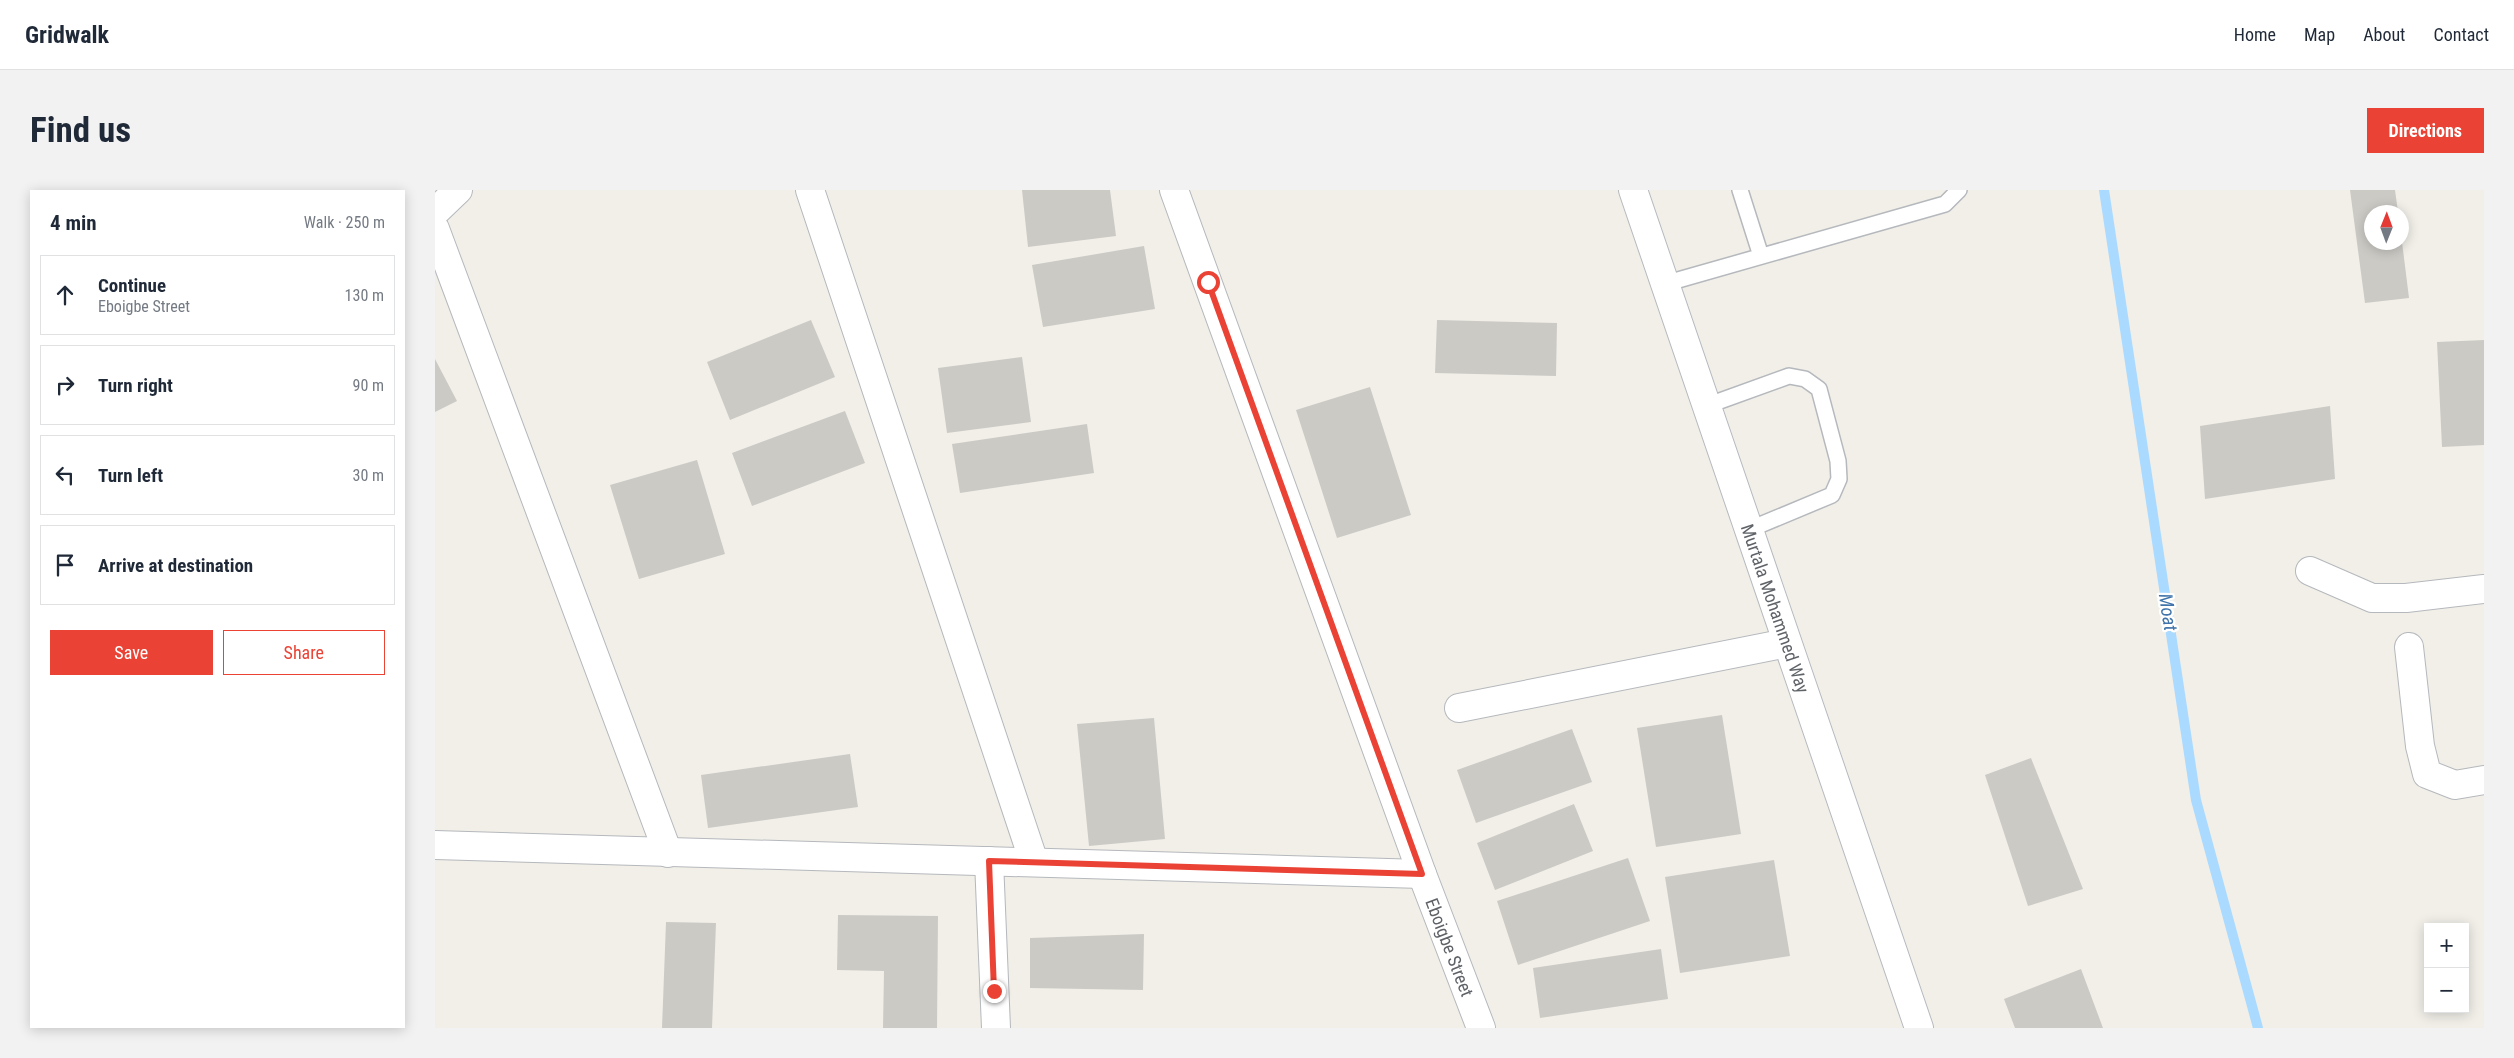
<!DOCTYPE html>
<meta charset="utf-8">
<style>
body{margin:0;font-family:"Roboto Condensed",sans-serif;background:#f2f2f3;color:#1f2937}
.controls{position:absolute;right:15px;bottom:15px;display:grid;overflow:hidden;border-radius:0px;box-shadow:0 2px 12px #0003}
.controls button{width:45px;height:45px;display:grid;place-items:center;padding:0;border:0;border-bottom:1px solid #e0e1e3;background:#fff;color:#1f2937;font:25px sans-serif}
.compass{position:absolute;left:1929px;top:15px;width:45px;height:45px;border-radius:50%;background:#fff;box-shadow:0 2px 12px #0003;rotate:1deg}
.stop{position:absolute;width:15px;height:15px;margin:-11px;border:4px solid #ea4335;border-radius:50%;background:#fff}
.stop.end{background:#ea4335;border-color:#fff;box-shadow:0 1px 5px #0008}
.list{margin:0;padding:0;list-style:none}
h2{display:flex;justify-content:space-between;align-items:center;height:65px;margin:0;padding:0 20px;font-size:21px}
h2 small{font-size:16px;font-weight:400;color:#747a83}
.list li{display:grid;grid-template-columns:32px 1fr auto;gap:15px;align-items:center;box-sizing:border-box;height:80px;margin:0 10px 10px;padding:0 10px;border:1px solid #e0e1e3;border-radius:0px}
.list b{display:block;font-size:19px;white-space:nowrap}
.list p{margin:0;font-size:16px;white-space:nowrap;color:#747a83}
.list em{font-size:16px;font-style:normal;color:#747a83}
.actions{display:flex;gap:10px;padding:15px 20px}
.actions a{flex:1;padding:11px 0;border:1px solid #ea4335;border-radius:0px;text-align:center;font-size:18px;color:#ea4335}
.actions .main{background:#ea4335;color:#fff}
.icon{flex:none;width:28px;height:28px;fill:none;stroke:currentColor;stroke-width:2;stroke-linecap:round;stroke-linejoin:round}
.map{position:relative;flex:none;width:2049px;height:838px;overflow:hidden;border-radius:0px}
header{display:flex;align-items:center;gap:30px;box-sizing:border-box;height:70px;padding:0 25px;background:#fff;border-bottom:1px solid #e0e1e3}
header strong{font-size:24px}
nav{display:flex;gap:28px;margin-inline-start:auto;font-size:18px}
.intro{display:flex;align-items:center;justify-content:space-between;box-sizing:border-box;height:120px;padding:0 30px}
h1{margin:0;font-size:35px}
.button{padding:12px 22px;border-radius:0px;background:#ea4335;color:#fff;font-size:18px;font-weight:700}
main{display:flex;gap:30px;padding:0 30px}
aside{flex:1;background:#fff;border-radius:0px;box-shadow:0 2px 12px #0003}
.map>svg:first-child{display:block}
</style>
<header>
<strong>Gridwalk</strong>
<nav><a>Home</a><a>Map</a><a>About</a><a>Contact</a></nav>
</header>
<div class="intro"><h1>Find us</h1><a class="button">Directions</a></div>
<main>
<aside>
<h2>4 min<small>Walk · 250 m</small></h2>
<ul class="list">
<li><svg class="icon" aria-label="ahead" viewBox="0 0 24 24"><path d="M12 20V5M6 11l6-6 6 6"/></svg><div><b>Continue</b><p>Eboigbe Street</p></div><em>130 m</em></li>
<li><svg class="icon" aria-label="right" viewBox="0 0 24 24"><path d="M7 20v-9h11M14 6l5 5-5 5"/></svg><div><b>Turn right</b></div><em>90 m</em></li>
<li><svg class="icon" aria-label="left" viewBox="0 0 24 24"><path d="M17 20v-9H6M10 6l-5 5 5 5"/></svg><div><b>Turn left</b></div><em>30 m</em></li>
<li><svg class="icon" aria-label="arrive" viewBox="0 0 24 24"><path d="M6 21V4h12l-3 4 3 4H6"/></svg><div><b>Arrive at destination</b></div></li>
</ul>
<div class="actions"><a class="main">Save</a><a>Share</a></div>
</aside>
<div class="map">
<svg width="2049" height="838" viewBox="0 0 2049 838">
<rect width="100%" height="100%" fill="#f1efe8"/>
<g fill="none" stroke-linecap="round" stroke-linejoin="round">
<path stroke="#aadaff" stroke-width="10" d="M1669 0 1761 610 1823 838"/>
</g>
<path fill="#cccac5" d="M587 0H675L681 46 593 57Z
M1915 0H1960L1963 22H1936V52H1967L1974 108 1930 113Z
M709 56 720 119 608 137 597 75Z
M376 130 400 187 295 230 272 172Z
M1002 130 1122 133 1121 186 1000 183Z
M2049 150V255L2007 257 2002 152Z
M587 167 596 232 512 243 503 178Z
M0 169 22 211 0 222Z
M935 197 976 325 902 348 861 220Z
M1895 216 1900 289 1770 309 1765 236Z
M410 221 430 273 317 316 297 263Z
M652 234 659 283 525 303 517 254Z
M262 270 290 364 204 389 175 295Z
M1287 525 1306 644 1221 657 1202 538Z
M719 528 730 649 654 656 642 534Z
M1137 539 1157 592 1041 633 1022 580Z
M415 564 423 617 273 638 266 585Z
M1596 568 1648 699 1593 716 1550 585Z
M1139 614 1158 661 1060 700 1042 653Z
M1193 668 1215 731 1083 775 1062 711Z
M1339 670 1355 766 1245 783 1230 687Z
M403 725 503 726 502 838H448L449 781 402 780Z
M231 732 281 733 277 838H227Z
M709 744 708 800 595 798V748Z
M1226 759 1233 809 1105 828 1098 778Z
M1646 779 1668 838H1580L1569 809Z"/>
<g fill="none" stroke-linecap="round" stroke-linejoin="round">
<g stroke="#b5b8bc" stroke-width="18">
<path id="lane" d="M1305 0 1326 66
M1229 94 1510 14 1524 0
M1271 216 1354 186 1370 189 1384 199 1403 271 1404 289 1397 305 1313 340"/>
</g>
<g stroke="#b5b8bc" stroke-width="30">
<g id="street">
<path d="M375 0 599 672"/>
<path id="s1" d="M739 0 987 684 1046 838"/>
<path d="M0 22 23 0"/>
<path d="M0 39 233 663"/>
<path d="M1875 381 1937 408H1971L2049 399"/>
<path d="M1974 457 1985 556 1992 584 2020 595 2049 590"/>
<path d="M1024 518 1352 453"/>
<path d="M0 655 987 684"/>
<path d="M554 671 561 838"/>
</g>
</g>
<g stroke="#b6babf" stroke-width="30">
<g id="secondary">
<path id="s2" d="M1198 0 1484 838"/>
</g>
</g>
<use href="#lane" stroke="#fff" stroke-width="15"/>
<use href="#street" stroke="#fff" stroke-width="28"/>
<use href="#secondary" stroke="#fff" stroke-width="28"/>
</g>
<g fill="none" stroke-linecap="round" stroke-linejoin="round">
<path stroke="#ea4335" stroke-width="6" d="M559 801 554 671 987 684 773 92"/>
</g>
<g text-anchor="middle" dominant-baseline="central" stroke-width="4.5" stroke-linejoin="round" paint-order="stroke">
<g font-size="18" fill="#5f6368" stroke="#fff">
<text stroke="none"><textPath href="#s2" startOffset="442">Murtala Mohammed Way</textPath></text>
<text stroke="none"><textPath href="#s1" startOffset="806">Eboigbe Street</textPath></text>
</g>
<g font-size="19" font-style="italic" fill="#4174aa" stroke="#fff">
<text transform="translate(1733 422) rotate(81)">Moat</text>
</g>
</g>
</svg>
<div class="controls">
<button>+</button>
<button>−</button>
</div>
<svg class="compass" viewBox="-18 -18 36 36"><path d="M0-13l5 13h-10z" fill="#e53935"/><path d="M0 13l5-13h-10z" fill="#747a83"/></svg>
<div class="stop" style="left:773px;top:92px"></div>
<div class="stop end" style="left:559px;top:801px"></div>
</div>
</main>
